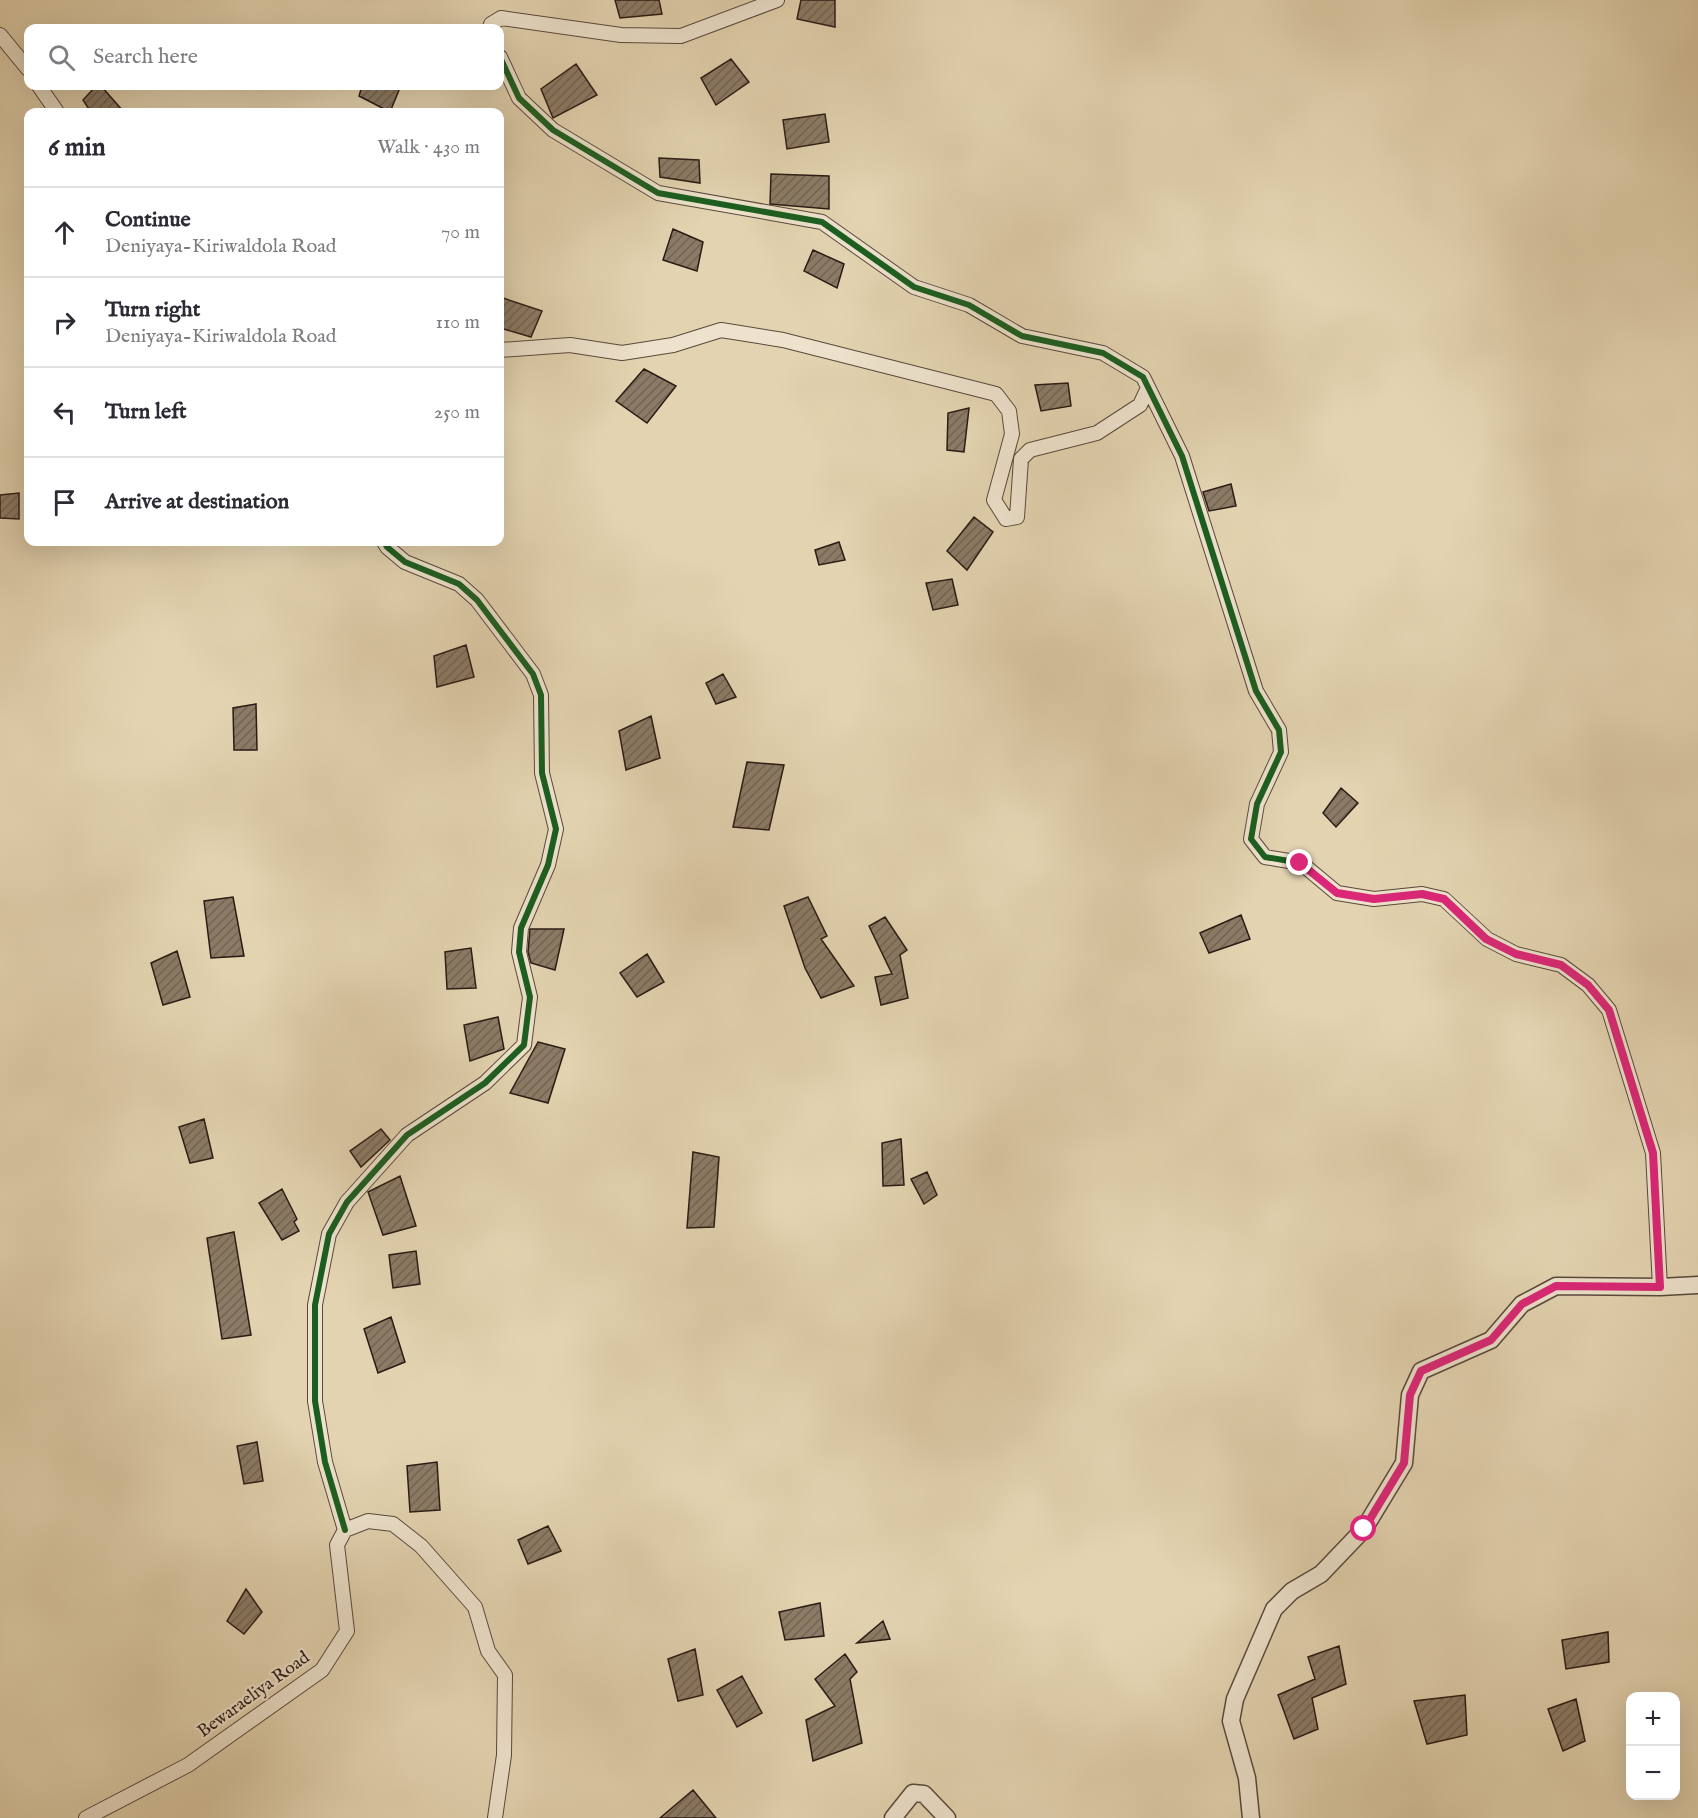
<!DOCTYPE html>
<meta charset="utf-8">
<style>
body{margin:0;font-family:"IM FELL English",serif;background:#f7f7f7;color:#2b2b33}
.controls{position:absolute;right:18px;bottom:18px;display:grid;overflow:hidden;border-radius:12px;box-shadow:0 6px 24px #0002}
.controls button{width:54px;height:54px;display:grid;place-items:center;padding:0;border:0;border-bottom:2px solid #e1e1e2;background:#fff;color:#2b2b33;font:30px sans-serif}
.stop{position:absolute;width:18px;height:18px;margin:-14px;border:4px solid #db2777;border-radius:50%;background:#fff}
.stop.end{background:#db2777;border-color:#fff;box-shadow:0 2px 6px #0008}
.list{margin:0;padding:0;list-style:none}
h2{display:flex;justify-content:space-between;align-items:center;height:78px;margin:0;padding:0 24px;font-size:26px}
h2 small{font-size:20px;font-weight:400;color:#7c7c81}
.list li{display:grid;grid-template-columns:39px 1fr auto;gap:18px;align-items:center;box-sizing:border-box;height:90px;padding:0 24px;border-top:2px solid #e1e1e2}
.list b{display:block;font-size:22px;white-space:nowrap}
.list p{margin:0;font-size:20px;white-space:nowrap;color:#7c7c81}
.list em{font-size:20px;font-style:normal;color:#7c7c81}
.icon{flex:none;width:33px;height:33px;fill:none;stroke:currentColor;stroke-width:2;stroke-linecap:round;stroke-linejoin:round}
.map{position:relative;flex:none;width:1698px;height:1818px;overflow:hidden}
.search{position:absolute;background:#fff;box-shadow:0 6px 24px #0002;left:24px;top:24px;width:480px;height:66px;display:flex;align-items:center;gap:15px;box-sizing:border-box;padding:0 21px;border-radius:12px;color:#7c7c81;font-size:22px}
.panel{position:absolute;background:#fff;box-shadow:0 6px 24px #0002;left:24px;top:108px;width:480px;height:438px;border-radius:12px}
.map>svg:first-child{display:block}
</style>
<div class="map">
<svg width="1698" height="1818" viewBox="0 0 1698 1818">
<defs>
<pattern id="building-hatch" width="6" height="6" patternUnits="userSpaceOnUse" patternTransform="scale(1.5)"><rect width="6" height="6" fill="#8b7b66"/><path d="M-1 1l2-2M0 6l6-6M5 7l2-2" fill="none" stroke="#726453"/></pattern>
</defs>
<rect width="100%" height="100%" fill="#e3d3b0"/>
<filter id="stains"><feTurbulence type="fractalNoise" baseFrequency=".00333" numOctaves="4"/><feColorMatrix values="0 0 0 0 .2 0 0 0 0 .09 0 0 0 0 .02 0 0 0 .5 -.17"/></filter>
<radialGradient id="worn" r=".72"><stop offset=".6" stop-color="#630" stop-opacity="0"/><stop offset="1" stop-color="#630" stop-opacity=".3"/></radialGradient>
<path fill="url(#building-hatch)" stroke="#2b1b15" stroke-width="1.5" d="M615 0H659L662 14 620 18Z
M801 0H835V27L797 19Z
M731 59 749 82 716 105 701 78Z
M576 64 597 95 553 118 541 89Z
M96 86H101L124 112H91L83 100Z
M362 86H391L399 90 390 112 359 96Z
M825 114 829 142 787 149 783 120Z
M659 158 699 160 700 183 660 177Z
M771 174 829 176V209L770 204Z
M673 229 703 242 697 271 663 260Z
M813 250 844 264 837 288 804 271Z
M500 297 542 311 531 337 500 328Z
M644 369 676 386 647 423 616 401Z
M1068 383 1071 406 1041 411 1035 385Z
M969 408 964 452 947 450 948 413Z
M1231 484 1236 506 1209 511 1203 492Z
M19 493V519L0 518V495Z
M974 517 993 532 967 570 947 551Z
M839 542 845 560 819 565 815 550Z
M952 579 958 605 933 610 926 583Z
M466 645 474 677 437 687 434 656Z
M723 674 736 697 716 704 706 683Z
M256 704 257 750H234L233 708Z
M651 716 660 758 626 770 619 731Z
M747 762 784 765 769 830 733 827Z
M1341 788 1358 803 1336 827 1323 813Z
M233 897 244 956 211 958 204 901Z
M808 897 827 936 821 939 854 986 821 998 805 968 784 906Z
M1241 915 1250 939 1209 953 1200 933Z
M885 917 907 950 900 955 908 998 881 1005 875 977 892 974 869 926Z
M530 929H564L555 970 531 963 528 952Z
M471 948 476 988 447 989 445 952Z
M177 951 190 997 163 1005 151 963Z
M647 954 664 982 637 997 620 973Z
M498 1017 504 1049 470 1061 464 1025Z
M538 1042 565 1049 548 1103 510 1093Z
M204 1119 213 1158 190 1163 179 1127Z
M381 1129 390 1140 361 1167 350 1151Z
M901 1139 904 1185 883 1186 882 1143Z
M693 1152 719 1157 714 1227 687 1228Z
M927 1172 937 1195 924 1204 911 1179Z
M400 1176 416 1226 383 1235 368 1192Z
M282 1189 297 1219 294 1222 299 1231 282 1240 259 1203Z
M234 1232 251 1335 222 1339 207 1238Z
M416 1251 420 1284 393 1288 389 1255Z
M391 1317 405 1362 378 1373 364 1329Z
M257 1442 263 1481 244 1484 237 1446Z
M437 1462 440 1510 410 1512 407 1466Z
M548 1526 561 1551 528 1564 518 1540Z
M246 1589 262 1612 244 1634 227 1621Z
M820 1603 824 1636 785 1640 779 1612Z
M883 1621 890 1639 857 1643Z
M1608 1632 1609 1662 1566 1669 1562 1640Z
M1339 1646 1346 1684 1312 1698 1318 1729 1294 1739 1278 1695 1315 1679 1308 1657Z
M695 1649 703 1695 678 1701 668 1659Z
M845 1654 857 1672 850 1679 862 1743 813 1761 806 1720 835 1706 815 1679Z
M742 1676 762 1713 737 1727 717 1690Z
M1465 1695 1467 1735 1427 1744 1414 1701Z
M1576 1699 1585 1741 1563 1751 1548 1709Z
M693 1790 716 1818H660Z"/>
<g fill="none" stroke-linecap="round" stroke-linejoin="round">
<g stroke="#59493c" stroke-width="16">
<path id="minor" d="M490 28 491 24 501 18 621 35 681 36 777 0
M0 35 28 69
M500 57 519 98 553 130 658 193 822 222 914 287 969 305 1022 336 1103 353 1143 377 1182 456 1256 691 1279 730 1281 752 1257 804 1251 839 1265 857 1301 863 1337 893 1374 899 1422 894 1444 899 1487 939 1516 954 1561 965 1588 985 1609 1010 1653 1153 1660 1287
M39 86 57 112
M500 350 570 345 622 353 673 345 721 330 783 340 996 394 1009 411 1012 434 994 500 1006 519 1017 517 1021 459 1030 450 1097 433 1140 405 1147 390
M345 1530 325 1462 315 1401V1305L329 1234 347 1202 407 1135 485 1083 524 1045 530 997 519 952 521 928 548 865 556 829 542 773 541 695 533 674 477 600 459 584 405 562 387 547 384 542
M86 1818 188 1765 322 1670 347 1631 337 1545 345 1530 368 1521 393 1524 421 1546 475 1607 488 1651 505 1675 504 1755 495 1818"/>
</g>
<g stroke="#59493c" stroke-width="19">
<path id="tertiary" d="M893 1818 913 1793 924 1794 947 1818
M1251 1818 1247 1778 1231 1721 1235 1699 1274 1609 1292 1591 1321 1574 1364 1529 1404 1463 1410 1395 1421 1371 1491 1340 1522 1304 1556 1286 1660 1287 1698 1285"/>
</g>
<use href="#minor" stroke="#ede2cc" stroke-width="14"/>
<use href="#tertiary" stroke="#ede2cc" stroke-width="16"/>
<g stroke="#ede2cc" stroke-width="10">
<path id="cycleway" d="M500 57 519 98 553 130 658 193 822 222 914 287 969 305 1022 336 1103 353 1143 377 1182 456 1256 691 1279 730 1281 752 1257 804 1251 839 1265 857 1301 863 1337 893 1374 899 1422 894 1444 899 1487 939 1516 954 1561 965 1588 985 1609 1010 1653 1153 1660 1287
M345 1530 325 1462 315 1401V1305L329 1234 347 1202 407 1135 485 1083 524 1045 530 997 519 952 521 928 548 865 556 829 542 773 541 695 533 674 477 600 459 584 405 562 387 547 384 542"/>
</g>
<use href="#cycleway" stroke="#1b5e20" stroke-width="6"/>
</g>
<g fill="none" stroke-linecap="round" stroke-linejoin="round">
<path stroke="#db2777" stroke-width="8" d="M1300 863 1337 893 1374 899 1422 894 1444 899 1486 939 1516 954 1561 965 1588 985 1609 1010 1653 1153 1660 1287 1556 1286 1522 1304 1491 1340 1421 1371 1410 1395 1404 1463 1364 1529"/>
</g>
<g text-anchor="middle" dominant-baseline="central" stroke-width="4.5" stroke-linejoin="round" paint-order="stroke">
<g font-size="18" fill="#2b1b15" stroke="#ede2cc">
<text transform="translate(254 1695) rotate(-36)">Bewaraeliya Road</text>
</g>
</g>
<rect width="100%" height="100%" filter="url(#stains)"/>
<rect width="100%" height="100%" fill="url(#worn)"/>
</svg>
<div class="controls">
<button>+</button>
<button>−</button>
</div>
<div class="stop" style="left:1364px;top:1529px"></div>
<div class="stop end" style="left:1300px;top:863px"></div>
<div class="search"><svg class="icon" aria-label="search" viewBox="0 0 24 24"><circle cx="10" cy="10" r="6"/><path d="M15 15l6 6"/></svg>Search here</div>
<section class="panel">
<h2>6 min<small>Walk · 430 m</small></h2>
<ul class="list">
<li><svg class="icon" aria-label="ahead" viewBox="0 0 24 24"><path d="M12 20V5M6 11l6-6 6 6"/></svg><div><b>Continue</b><p>Deniyaya-Kiriwaldola Road</p></div><em>70 m</em></li>
<li><svg class="icon" aria-label="right" viewBox="0 0 24 24"><path d="M7 20v-9h11M14 6l5 5-5 5"/></svg><div><b>Turn right</b><p>Deniyaya-Kiriwaldola Road</p></div><em>110 m</em></li>
<li><svg class="icon" aria-label="left" viewBox="0 0 24 24"><path d="M17 20v-9H6M10 6l-5 5 5 5"/></svg><div><b>Turn left</b></div><em>250 m</em></li>
<li><svg class="icon" aria-label="arrive" viewBox="0 0 24 24"><path d="M6 21V4h12l-3 4 3 4H6"/></svg><div><b>Arrive at destination</b></div></li>
</ul>
</section>
</div>
